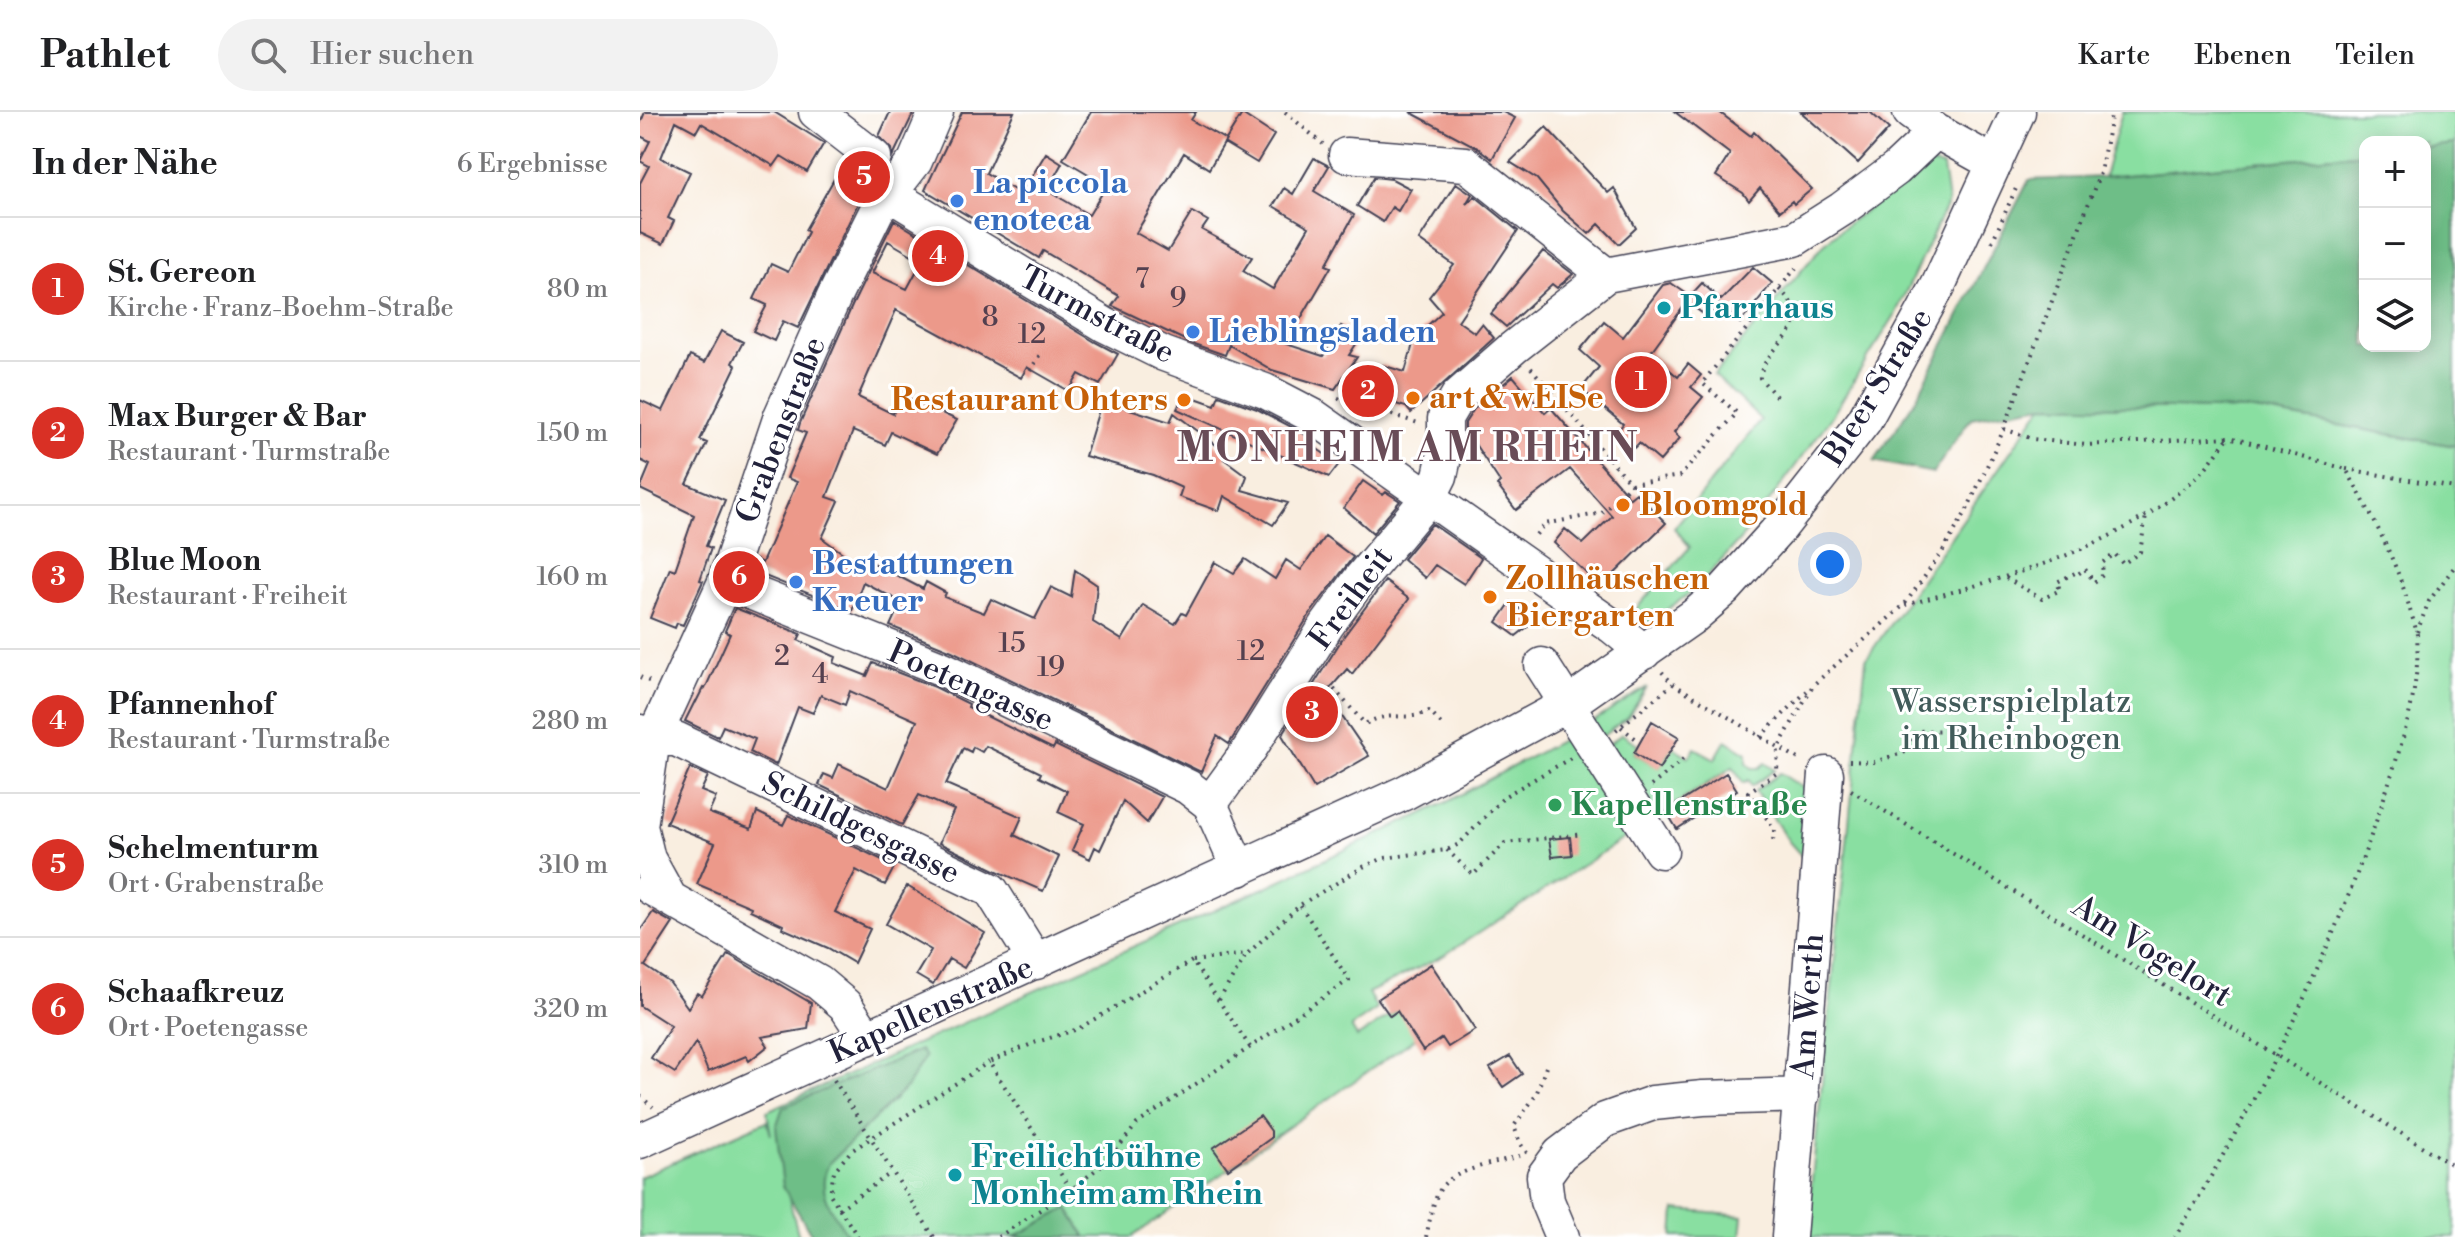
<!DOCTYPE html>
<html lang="de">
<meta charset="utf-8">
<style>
body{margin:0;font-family:"Libre Bodoni",serif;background:#f2f2f2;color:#202124}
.controls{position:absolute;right:24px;top:24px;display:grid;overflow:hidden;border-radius:16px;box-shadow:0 4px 20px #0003}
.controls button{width:72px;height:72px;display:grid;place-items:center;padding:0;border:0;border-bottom:2px solid #e0e0e0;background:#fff;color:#202124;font:40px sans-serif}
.you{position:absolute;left:1190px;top:452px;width:28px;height:28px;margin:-20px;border:6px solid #fff;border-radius:50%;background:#1a73e8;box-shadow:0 0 0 12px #1a73e833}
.badge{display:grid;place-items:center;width:52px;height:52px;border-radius:50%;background:#d93025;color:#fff;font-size:26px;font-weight:700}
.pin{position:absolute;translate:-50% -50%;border:4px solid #fff;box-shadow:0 2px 8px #0006}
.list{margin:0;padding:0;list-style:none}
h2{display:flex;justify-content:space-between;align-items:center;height:104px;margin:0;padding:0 32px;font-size:34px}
h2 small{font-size:26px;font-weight:400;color:#757577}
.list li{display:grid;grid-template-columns:52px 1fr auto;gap:24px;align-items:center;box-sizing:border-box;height:144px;padding:0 32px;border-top:2px solid #e0e0e0}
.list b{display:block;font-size:30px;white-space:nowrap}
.list p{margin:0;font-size:26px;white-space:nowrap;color:#757577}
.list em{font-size:26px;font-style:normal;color:#757577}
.icon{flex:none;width:44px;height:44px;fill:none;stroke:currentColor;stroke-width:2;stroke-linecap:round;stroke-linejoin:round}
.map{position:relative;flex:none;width:1815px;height:1125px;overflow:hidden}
header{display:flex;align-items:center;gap:48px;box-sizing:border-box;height:112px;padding:0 40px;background:#fff;border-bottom:2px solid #e0e0e0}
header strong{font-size:38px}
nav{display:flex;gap:44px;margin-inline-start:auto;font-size:28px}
.search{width:560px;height:72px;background:#f2f2f2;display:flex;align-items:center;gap:20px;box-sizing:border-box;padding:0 28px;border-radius:44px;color:#757577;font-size:30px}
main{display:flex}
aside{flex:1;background:#fff}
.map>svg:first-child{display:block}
</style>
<header>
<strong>Pathlet</strong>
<div class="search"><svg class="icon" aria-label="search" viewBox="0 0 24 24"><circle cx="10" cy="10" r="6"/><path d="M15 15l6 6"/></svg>Hier suchen</div>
<nav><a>Karte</a><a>Ebenen</a><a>Teilen</a></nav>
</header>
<main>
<aside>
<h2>In der Nähe<small>6 Ergebnisse</small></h2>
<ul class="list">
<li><span class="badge">1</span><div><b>St. Gereon</b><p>Kirche · Franz-Boehm-Straße</p></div><em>80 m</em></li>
<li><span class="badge">2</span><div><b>Max Burger &amp; Bar</b><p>Restaurant · Turmstraße</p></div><em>150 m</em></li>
<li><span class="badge">3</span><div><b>Blue Moon</b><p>Restaurant · Freiheit</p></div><em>160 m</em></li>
<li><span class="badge">4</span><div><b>Pfannenhof</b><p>Restaurant · Turmstraße</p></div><em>280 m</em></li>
<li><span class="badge">5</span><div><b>Schelmenturm</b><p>Ort · Grabenstraße</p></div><em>310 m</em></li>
<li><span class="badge">6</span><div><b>Schaafkreuz</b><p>Ort · Poetengasse</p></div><em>320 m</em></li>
</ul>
</aside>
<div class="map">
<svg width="1815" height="1125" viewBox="0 0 1815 1125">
<rect width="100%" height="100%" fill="#fff"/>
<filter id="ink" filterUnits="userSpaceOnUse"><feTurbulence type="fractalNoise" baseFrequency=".0125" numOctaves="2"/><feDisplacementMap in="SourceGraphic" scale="16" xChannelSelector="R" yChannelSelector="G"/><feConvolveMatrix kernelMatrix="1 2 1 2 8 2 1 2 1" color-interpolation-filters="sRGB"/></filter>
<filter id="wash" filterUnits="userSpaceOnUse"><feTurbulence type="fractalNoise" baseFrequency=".006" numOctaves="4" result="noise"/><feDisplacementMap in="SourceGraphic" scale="32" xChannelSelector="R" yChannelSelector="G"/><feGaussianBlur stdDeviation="1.8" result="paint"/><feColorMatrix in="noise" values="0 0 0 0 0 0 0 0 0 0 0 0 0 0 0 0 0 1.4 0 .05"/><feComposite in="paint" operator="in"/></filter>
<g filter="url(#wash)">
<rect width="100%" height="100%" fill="#f9eee0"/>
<path fill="#89dfa1" stroke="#56806e" stroke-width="2" d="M1482 0H1815V32L1785 35V30H1725V41L1464 65Z
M1290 52 1303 55 1308 90 1255 203 1190 307 1106 421 1056 477 1008 511 995 498 1050 435 1034 416 1121 308 1074 263 1183 133 1211 109Z
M1403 293 1615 298 1815 334V1125H1166L1226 547Z
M1007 575 988 605 960 626 951 611Z
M933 622 997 718 803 844 728 881 737 897 711 915 717 925 762 896 780 923 492 1125H446L428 1096 386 1125H177L148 1083 159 1125H0V1065L127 1009 131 1023 127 999 624 776 809 689Z
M982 622 999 633 994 641 1019 656 1033 635 1049 645 1055 636 1075 647 1086 628 1107 641V651L1112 656H1119L1125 651 1135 658 1112 674 1109 668 1103 671 1093 655 1014 706 966 634Z
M1140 661 1179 686 1168 751 1150 731 1115 679Z
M1035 1098 1103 1104 1101 1125H1033Z"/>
<path fill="#6ebe87" stroke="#487061" stroke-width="2" d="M1815 32V334L1615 298 1403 293 1331 306 1293 361 1234 349 1276 287 1389 68 1464 65 1725 41V234H1785V35Z
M280 938 285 945 266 976 190 1050C173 1078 194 1102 209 1125H173L143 1075 136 1015 143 995Z
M428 1096 446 1125H374Z"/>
<g id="blocks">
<path fill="#ec998a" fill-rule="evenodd" d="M5 0H134L184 31 167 60 141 44 134 54 61 11 56 20 36 9 21 46 50 60 28 106 34 109 23 132 0 121V71L9 54 0 49 10 29 0 24V12Z
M250 0H274L253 44 252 37 239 24Z
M322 0H374L346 61 381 82 406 41 422 51 407 78 449 103 467 73 423 47 451 0H556L551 8 586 28 569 57 544 41 496 121 528 139 552 100 568 109 562 118 612 145 603 159 633 177 669 115 633 94 644 76 653 82 674 46 689 54 674 79 714 103 686 153 691 155 646 232 683 244 701 214 720 226 709 243 717 245 695 277 632 258 589 233 585 243 551 231 475 195 472 194 479 184 403 139 399 146 285 78Z
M770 0H863L875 6 852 47 838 36Z
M1035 0H1079L1111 24 1114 20 1172 77 1154 92 1152 89 1140 99 1120 76 1109 89 1103 81 1076 64 1090 42Z
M1161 0H1230L1249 17 1218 51Z
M602 2 634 23 617 51 584 31Z
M906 15 968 81 974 76 996 116 979 132 959 112 949 122 923 99 897 67 870 50Z
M212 53 231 65 238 64 219 89 158 216 143 209 134 229 113 219 127 193 114 187 131 152 148 160 168 120 165 118 194 67 202 71Z
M734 65 752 67 771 77 758 99 752 95 743 110 717 94Z
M816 71 832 82 826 92 835 84 878 119 818 209 835 221 842 212 854 226 771 301 766 295 713 279 742 253 765 260 775 225 802 200 789 185 814 153 779 128Z
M254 108 455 230 478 242 460 273 439 262 429 279 387 255 381 266 256 198 218 285 253 302 262 283 317 308 297 342 251 320 245 333 213 319 187 385 199 389 182 426 226 458 229 449 283 477 286 470 306 481 304 485 344 501 351 487 395 507 411 475 431 485 435 458 457 473 453 510 482 528 503 493 535 512 542 501 546 503 575 450 594 461 605 447 635 467 646 448 661 458 685 424 713 445 670 502 589 632 577 624 561 660 312 539 250 514 261 490 223 470 212 499 110 458 114 447 122 451 157 370 147 366 166 321 158 318 160 311 212 194ZM248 129 282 149 267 177 232 161Z
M903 139 933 162 917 176 912 172 866 215 851 202Z
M1113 155 1132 171 1100 211 1079 192 1072 202 1065 197 1062 201 1047 190 1010 241 1038 265 1048 252 1061 263 1051 275 1063 285 1034 320 1040 326 1020 349 999 331 994 336 976 321 983 312 941 277 959 255 940 238 964 209 983 225 1023 173 1031 171 1050 184 1062 171 1081 188Z
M81 219 103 230 92 251 96 254 60 328 67 331 47 372 85 388 66 434 71 436 60 468 63 469 43 513 37 511 35 516 10 506 30 456 35 458 54 403 0 377 10 353 0 348V288L23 299 50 244 64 251Z
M873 264 905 301 911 296 990 386 996 381 1026 411 961 475 914 431 925 417 943 432 972 404 930 357 876 398 857 373 860 370 825 317V311L834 297Z
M544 282 575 293 579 283 617 297 663 321 672 328 670 332 699 352 689 365 537 297Z
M462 288 530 310 534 301 588 342 584 347 607 364 602 378 648 391 633 413 584 384 579 399 539 385 542 376 513 363 445 344Z
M723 369 743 383 746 380 760 389 733 421 704 396Z
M792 412 841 446 824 472 795 453 785 466 763 447Z
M745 469 769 487 712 562 707 557 686 581 729 644 674 676 642 623 704 524Z
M871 490 895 509 876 524 857 510Z
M95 496 161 522 158 528 196 545 194 551 227 564 233 551 295 575 329 592 328 595 413 637 415 633 522 685 507 711 483 689 460 738 455 735 450 747 432 738 444 712 418 700 427 679 399 665 401 661 346 634 342 640 333 635 331 640 323 636 306 672 382 705 374 723 419 745 403 779 355 758 299 731 314 698 279 683 262 713 179 673 184 662 193 666 199 652 248 676 277 609 210 579 205 593 181 583 173 601 158 595 136 653 110 640 115 627 83 614 78 625 45 609 55 589 56 590 63 576 65 577 90 522 85 519Z
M1012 609 1039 625 1019 657 994 641Z
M50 656 68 664 61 679 76 685 69 701 111 717 117 700 143 713 148 703 255 754 245 773 216 758 195 800 230 817 214 851 188 836 142 816 143 813 110 798 111 795 57 772 75 731 26 711Z
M1086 661 1097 678 1037 717 1026 699Z
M930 725 932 743 912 745 909 727Z
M267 774 345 821 324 856 309 847 293 873 276 863 291 838 246 812Z
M13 800 33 811 5 854 30 871 48 896 57 881 62 884 88 842 171 891 168 917 122 925 128 934 109 949 106 944 68 960 56 930 35 961 11 946 31 914 0 894V819Z
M791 852 835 918 808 935 802 926 783 939 757 899 750 904 738 887Z
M870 944 882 962 863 975 850 956Z
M620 1004 631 1019V1026L588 1057 573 1036Z"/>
</g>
</g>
<g filter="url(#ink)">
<use href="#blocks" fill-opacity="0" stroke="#424154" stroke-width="2"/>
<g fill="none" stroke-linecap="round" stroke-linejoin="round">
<g stroke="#424154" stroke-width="37">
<path id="minor" d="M176 0 234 45
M1270 0 1296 19 1355 52
M706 43 826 52 966 163
M251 83 465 213 524 242 625 279 673 304 972 514 1004 540
M85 470 303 557 548 675 570 692 599 757
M902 553 1021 739
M0 620 13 627H36L351 778 396 850
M570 692 609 638 687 513 721 466 790 384 800 364 805 341V306L818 284 873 236 966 163 1155 127 1202 97 1256 57 1296 19
M11 776 179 871 205 893 227 926
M29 785 8 747 0 714 13 627 85 470 141 304 194 185 237 98 275 49 296 0
M0 1029 764 681 928 592 1054 504 1085 477 1139 417 1224 309 1298 174 1378 0
M922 1125 907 1089 904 1064 920 1042 965 1008 1013 991 1063 986 1162 983
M1149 1125 1186 662"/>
</g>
<path stroke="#424154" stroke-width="4" stroke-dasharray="2 6" stroke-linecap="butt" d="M645 0 683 32
M1352 130 1378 72
M1139 177C1184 218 1123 230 1120 266L1140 289
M891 256 991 372 962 401 905 412 893 426
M390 259 402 239
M698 286 778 311
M1364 317 1393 327 1446 333 1589 325 1706 357C1731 402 1755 445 1769 494 1771 503 1776 514 1777 523 1781 580 1760 636 1743 689 1692 842 1619 987 1535 1125
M1706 357 1815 376
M991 372 1040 364 1097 301 1062 271 1156 156
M1366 466 1402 487 1420 478 1417 470 1437 460 1438 462 1445 457 1454 470 1463 463 1462 451 1475 442 1483 452 1500 440 1506 404
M1265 493C1367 465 1479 438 1559 363 1570 352 1579 337 1589 325
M1777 520 1789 489 1815 454
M1022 560 1033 572 1162 649
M0 565 11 570
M694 577 725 612C751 597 766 611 789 599L802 613
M981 615 1000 630
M976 618 1033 572
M1120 625 1167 579
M1209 649 1234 650 1269 639 1275 619 1320 618
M1011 674 1047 644
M1211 678 1815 1055
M1133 728 1135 718 1108 680 1137 661 1138 636 1173 573 1264 493 1301 442 1326 400 1364 317 1460 61 1472 0
M807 738 833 763 865 731 943 722
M553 849 607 842 660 793 723 755 744 746 807 738 819 732 865 684 931 646
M579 888 607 842
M610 935 552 849 438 917 394 931 349 950 431 1078 469 1047 497 1012 709 868 660 793
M194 968 294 1125
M0 984 13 995
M887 1041 880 1031 874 1014 896 983 907 952
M199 1097 251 1061
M218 1125 190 1082 194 1059 211 1039 349 950
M358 1125 431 1078
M786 1125C790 1109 792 1090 801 1076 813 1057 861 1050 883 1043"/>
<use href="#minor" stroke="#fff" stroke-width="34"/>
</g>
</g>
<g fill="#3f7fe0" stroke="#fff" stroke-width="3">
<circle cx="317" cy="89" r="8"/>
<circle cx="553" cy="220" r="8"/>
<circle cx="156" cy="470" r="8"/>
</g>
<g fill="#0f9aa8" stroke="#fff" stroke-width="3">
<circle cx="1024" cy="196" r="8"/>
<circle cx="315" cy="1063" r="8"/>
</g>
<g fill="#e8710a" stroke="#fff" stroke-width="3">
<circle cx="773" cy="286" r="8"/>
<circle cx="544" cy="288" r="8"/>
<circle cx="983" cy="393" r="8"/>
<circle cx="850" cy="485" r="8"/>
</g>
<circle fill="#2e9e5b" stroke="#fff" stroke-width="3" cx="915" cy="693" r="8"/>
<g text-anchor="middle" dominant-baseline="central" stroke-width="6" stroke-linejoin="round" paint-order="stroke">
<g font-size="28" fill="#54404f">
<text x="502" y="167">7</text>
<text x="538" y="186">9</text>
<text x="350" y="205">8</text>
<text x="392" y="222">12</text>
<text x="372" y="531">15</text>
<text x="611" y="539">12</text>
<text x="142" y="544">2</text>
<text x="411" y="555">19</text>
<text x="180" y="562">4</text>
</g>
<g font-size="32" font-weight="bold" fill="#366cbe" stroke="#fff" text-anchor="start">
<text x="333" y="71">La piccola<tspan x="333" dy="37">enoteca</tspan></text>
<text x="569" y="220">Lieblingsladen</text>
<text x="172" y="452">Bestattungen<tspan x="172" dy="37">Kreuer</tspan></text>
</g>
<g font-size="32" font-weight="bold" fill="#0d838f" stroke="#fff" text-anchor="start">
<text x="1040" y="196">Pfarrhaus</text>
<text x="331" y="1045">Freilichtbühne<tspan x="331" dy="37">Monheim am Rhein</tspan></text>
</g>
<g font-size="32" fill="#22223b" stroke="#fff">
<text transform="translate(457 203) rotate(28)">Turmstraße</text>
<text transform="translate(1237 275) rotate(-58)">Bleer Straße</text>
<text transform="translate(141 318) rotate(-69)">Grabenstraße</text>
<text transform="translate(711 486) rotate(-54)">Freiheit</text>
<text transform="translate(331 574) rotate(24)">Poetengasse</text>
<text transform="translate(221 716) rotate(26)">Schildgesgasse</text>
<text transform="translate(1512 839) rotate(32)">Am Vogelort</text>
<text transform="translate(1168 894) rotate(-86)">Am Werth</text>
<text transform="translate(291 898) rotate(-24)">Kapellenstraße</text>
</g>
<g font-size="32" font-weight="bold" fill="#c56008" stroke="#fff" text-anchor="start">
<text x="789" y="286">art &amp; wEISe</text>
<text x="528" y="288" text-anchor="end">Restaurant Ohters</text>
<text x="999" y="393">Bloomgold</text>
<text x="866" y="467">Zollhäuschen<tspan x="866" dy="37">Biergarten</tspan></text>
</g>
<g font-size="32" fill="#415b5a" stroke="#fff">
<text x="1371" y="590">Wasserspielplatz<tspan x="1371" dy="37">im Rheinbogen</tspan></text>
</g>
<g font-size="32" font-weight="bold" fill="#27864d" stroke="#fff" text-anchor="start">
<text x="931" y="693">Kapellenstraße</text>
</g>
<g font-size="40" font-weight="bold" letter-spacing="2" fill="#694c57" stroke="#fff">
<text x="768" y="337">MONHEIM AM RHEIN</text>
</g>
</g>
</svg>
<div class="controls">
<button>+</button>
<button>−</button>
<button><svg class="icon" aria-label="layers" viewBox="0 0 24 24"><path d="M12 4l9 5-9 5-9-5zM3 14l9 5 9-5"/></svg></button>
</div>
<div class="you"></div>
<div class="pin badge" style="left:1001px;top:270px">1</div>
<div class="pin badge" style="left:728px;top:279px">2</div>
<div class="pin badge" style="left:672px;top:600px">3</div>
<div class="pin badge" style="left:298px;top:144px">4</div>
<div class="pin badge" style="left:224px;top:65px">5</div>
<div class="pin badge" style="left:99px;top:465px">6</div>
</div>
</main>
